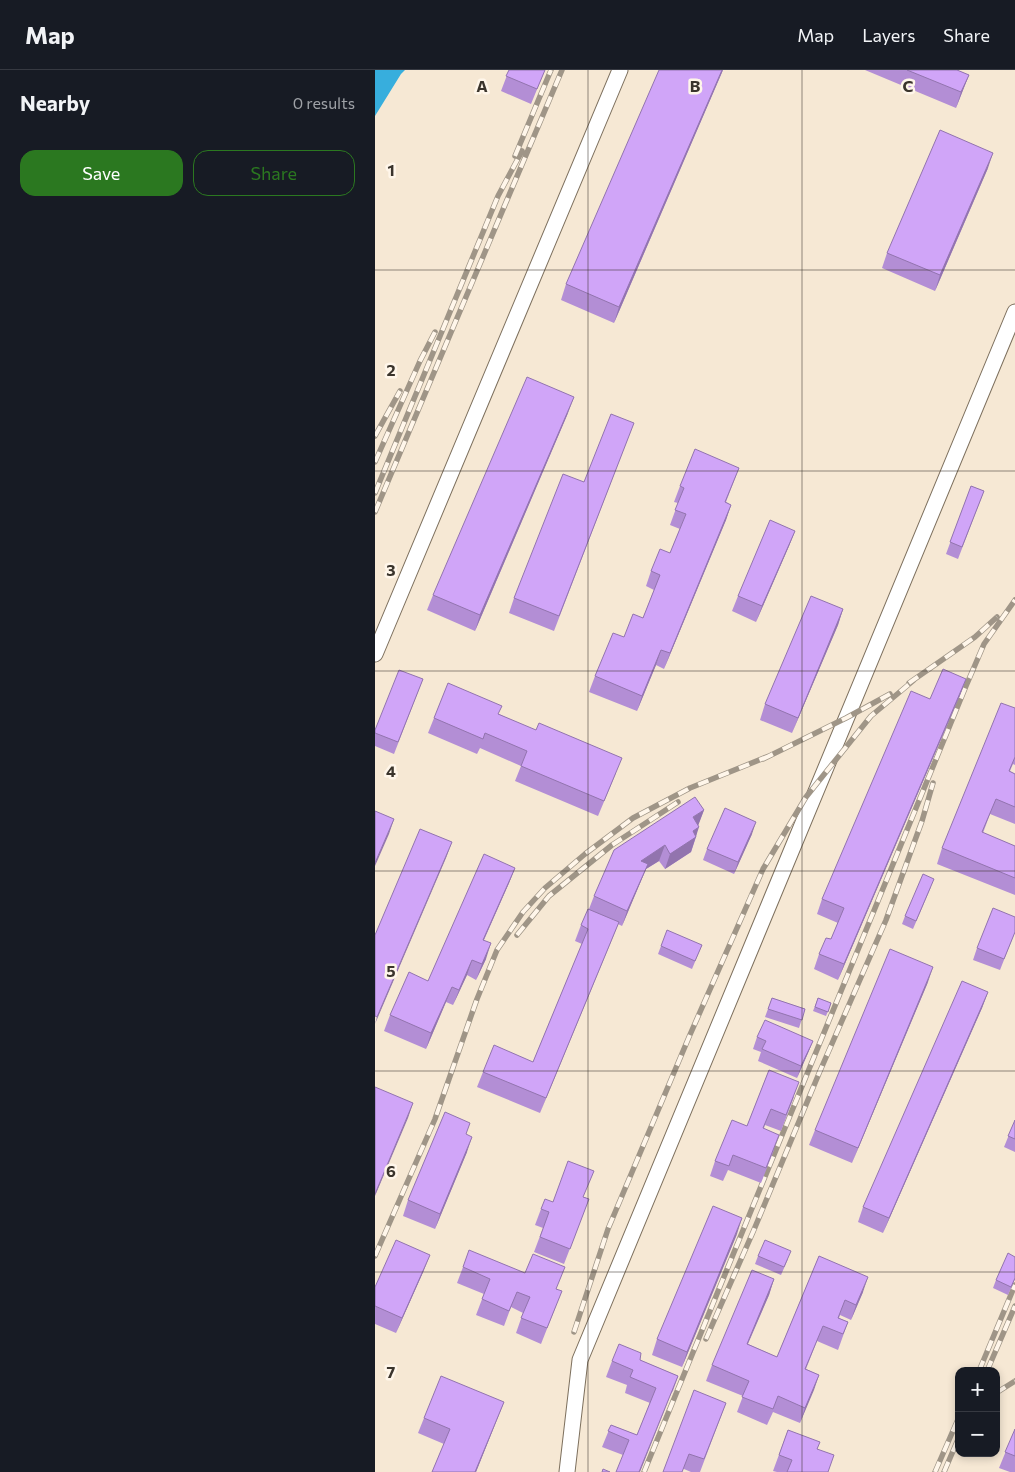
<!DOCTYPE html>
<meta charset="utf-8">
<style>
body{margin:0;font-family:Commissioner,sans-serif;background:#242831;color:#f1f3f6}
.controls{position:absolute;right:15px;bottom:15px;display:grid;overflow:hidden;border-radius:10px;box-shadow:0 2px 8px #0003}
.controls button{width:45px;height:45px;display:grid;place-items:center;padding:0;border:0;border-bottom:1px solid #363941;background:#171b24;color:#f1f3f6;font:25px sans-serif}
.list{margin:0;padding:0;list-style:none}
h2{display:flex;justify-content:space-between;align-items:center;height:65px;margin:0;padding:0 20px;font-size:21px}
h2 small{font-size:16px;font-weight:400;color:#9ea1a6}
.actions{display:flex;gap:10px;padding:15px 20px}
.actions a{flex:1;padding:11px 0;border:1px solid #2b7820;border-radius:15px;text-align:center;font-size:18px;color:#2b7820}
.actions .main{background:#2b7820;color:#fff}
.map{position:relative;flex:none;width:640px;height:1402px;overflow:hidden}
header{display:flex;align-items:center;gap:30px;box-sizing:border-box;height:70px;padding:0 25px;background:#171b24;border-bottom:1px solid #363941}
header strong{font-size:24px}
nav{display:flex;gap:28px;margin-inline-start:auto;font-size:18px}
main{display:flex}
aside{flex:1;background:#171b24}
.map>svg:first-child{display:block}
</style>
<header>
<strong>Map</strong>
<nav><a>Map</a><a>Layers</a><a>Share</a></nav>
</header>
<main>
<aside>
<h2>Nearby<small>0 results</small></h2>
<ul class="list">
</ul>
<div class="actions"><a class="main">Save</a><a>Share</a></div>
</aside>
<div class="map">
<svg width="640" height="1402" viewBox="0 0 640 1402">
<rect width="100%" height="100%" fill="#f6e8d4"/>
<path fill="#37aedd" d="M0 0H30L26 4 0 46Z"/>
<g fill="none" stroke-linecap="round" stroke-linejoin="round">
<g stroke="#7d705e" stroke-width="17">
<path id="minor" d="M0 584 245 0
M192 1402 205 1290 640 242"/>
</g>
<use href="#minor" stroke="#fff" stroke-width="15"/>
<g stroke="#9f9587" stroke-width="5.5">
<path id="rail" d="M140 86 176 0
M0 366 25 321
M0 392 45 291 60 262
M0 423 123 126 147 81
M0 442 187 0
M534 613 600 567 622 547
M388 689 471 648 515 624
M142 865 174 826 237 775 303 732
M0 1186 60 1049 102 929 122 880 148 842 170 818 210 784 258 748 315 718 394 686
M199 1262 233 1159 314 967 388 799 431 727 447 707 496 646 539 610
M331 1269 378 1162 445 1001 511 850 547 751 558 713
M604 1301 640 1215
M612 1301 640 1236
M621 1323 640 1311
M269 1402 591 616 609 574 640 530
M560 1402 584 1347
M569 1402 584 1367"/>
</g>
<use href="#rail" stroke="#fff6ea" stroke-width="4" stroke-dasharray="11" stroke-linecap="butt"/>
</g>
<path fill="#b38ed5" d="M134 0H170L156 34 126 21Z
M348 0 239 253 186 230 191 214Z
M490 0H582L594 5 581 38Z
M613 98 560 221 507 198 512 183Z
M193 343 100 561 52 540 58 525Z
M253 368 179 561 134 543 139 528 209 412Z
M364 398 351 432 356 435 351 450 289 599 281 595 262 641 214 622 220 606 249 567 268 548 279 520 271 516 276 501 295 483 305 459 295 455 303 433 299 432 305 416Z
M596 416 609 421 583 489 571 484Z
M420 461 414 476 381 552 357 541 363 526Z
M468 539 463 555 417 663 385 650 390 634Z
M48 609 19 684 0 676V660Z
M591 609 585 625 463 910 439 899 444 884 456 869 463 853 442 844 447 829 555 629Z
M640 638V695L638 694 635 701 640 704V754L615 744 608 763 640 776V825L562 794 567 778Z
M124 644 241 703 223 746 140 711 146 696 105 678 102 684 53 663 59 648Z
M329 740 323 755 321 767 316 782 290 799 284 791 271 799 247 856 243 854 165 1043 102 1017 108 1002 158 992 207 874 200 871 206 855 214 839 219 826Z
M377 764 359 804 328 790 332 779Z
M140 798 134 813 109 870 111 889 101 910 92 905 78 935 71 932 51 979 9 961 15 945 53 911Z
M556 817 538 859 527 854 530 846Z
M640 862 625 900 598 890 602 878Z
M327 875 317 899 283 884 286 876Z
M553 912 477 1093 434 1075 440 1060Z
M613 922 607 938 508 1163 483 1152 488 1137Z
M397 928 430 939 424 958 390 947Z
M443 928 456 933 451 946 438 941Z
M382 967 438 971 433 983 422 1008 383 991 386 982 378 979Z
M394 1000 419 1027 406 1061 390 1055 389 1058 399 1080 386 1113 353 1100 348 1111 335 1106 340 1091 372 1056Z
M640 1050V1082L629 1077Z
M91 1064 92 1082 60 1159 28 1146 33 1130Z
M209 1127 214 1129 189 1194 159 1182 168 1158 160 1155 166 1139 178 1132Z
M362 1164 307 1297 277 1285 282 1269Z
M383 1186 413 1189 406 1205 380 1194Z
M444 1186 488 1222 476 1250 465 1245 464 1248 473 1252 463 1280 442 1271 431 1299 444 1305 425 1353 398 1342 392 1355 362 1342 368 1326 331 1311 337 1295 399 1209 394 1225 373 1274 402 1287Z
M88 1197 182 1219 181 1236 166 1274 141 1263 148 1243 136 1237 129 1256 101 1245 109 1224 82 1213Z
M49 1200 21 1263 0 1254V1217Z
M640 1209 633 1225 618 1218 621 1210Z
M265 1290 303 1306 298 1321 248 1385 227 1377 236 1355 262 1365 275 1333 250 1323 252 1315 231 1307 237 1291Z
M129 1332 101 1402H57L69 1374 43 1363 49 1348Z
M351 1333 325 1402H316L309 1399 288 1402Z
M640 1359V1402H635L624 1398Z
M413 1360 443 1379 453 1402H402L398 1401Z"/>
<path fill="#9274ae" d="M347 0H348L239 253 244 237Z
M594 5 588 20 581 38 586 22Z
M618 83 613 98 560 221 565 205Z
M199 327 193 343 100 561 105 545Z
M356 435 351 450 289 599 295 583Z
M420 461 414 476 381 552 387 536Z
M468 539 463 555 417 663 423 648Z
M286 580 281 595 262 641 267 626Z
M591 609 585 625 463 910 469 894Z
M329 740 323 756 318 747Z
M19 749 14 764 0 796V793Z
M381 752 377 764 359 804 363 792Z
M324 757 316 782 290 799 295 784 318 761Z
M77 772 71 788 0 954 2 947Z
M290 775 284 791 271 799 247 856 252 841 266 791Z
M140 798 134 813 102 885 108 870Z
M244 852 238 867 165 1043 171 1028Z
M116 873 111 889 101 910 107 894Z
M97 890 92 905 78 935 84 920Z
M558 897 553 912 477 1093 483 1078Z
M77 917 71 932 51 979 56 963Z
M613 922 607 938 508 1163 514 1148Z
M438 971 433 983 422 1008 426 996Z
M38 1033 33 1048 0 1126V1124Z
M97 1067 92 1082 60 1159 65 1144Z
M367 1148 362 1164 307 1297 312 1282Z
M55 1185 49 1200 21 1263 27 1248Z
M493 1207 488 1222 476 1250 481 1235Z
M399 1209 394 1225 366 1289 372 1274Z
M444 1305 439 1320 425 1353 430 1338Z
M303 1306 265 1402H264Z
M129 1332 101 1402H100Z"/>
<path fill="#d0a5f8" stroke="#9274ae" d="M134 0H170L162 19 131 6Z
M284 0H347L244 237 191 214Z
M532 0H582L594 5 586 22Z
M565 60 618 83 565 205 512 183Z
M152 307 199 327 105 545 58 525Z
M236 344 259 353 184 546 139 528 188 404 209 412Z
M320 379 364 398 350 432 356 435 295 583 286 580 267 626 220 606 238 563 249 567 258 544 268 548 285 505 276 501 285 479 295 483 311 444 300 440 309 418 305 416Z
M596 416 609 421 587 477 575 472Z
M395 450 420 461 387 536 363 526Z
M436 526 468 539 423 648 390 634Z
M568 599 591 609 469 894 444 884 451 868 456 869 469 838 447 829 536 621 555 629Z
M24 600 48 609 23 672 0 663V660Z
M73 613 127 636 123 644 161 660 164 653 247 688 229 731 146 696 152 681 110 663 108 669 59 648Z
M626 633 640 638V687L634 701 640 704V737L621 729 607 762 640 776V808L567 778Z
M320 727 329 740 318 747 324 757 318 761 321 767 295 784 290 775 266 791 273 794 252 841 219 826 239 780Z
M350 738 381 752 363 792 332 779Z
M0 741 19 749 0 793Z
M45 759 77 772 2 947 0 946V865Z
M109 784 140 798 108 870 116 873 107 894 97 890 84 920 77 917 56 963 15 945 34 902 53 911Z
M548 804 559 809 541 851 530 846Z
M618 838 640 847V862L629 889 602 878Z
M213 839 244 852 171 1028 108 1002 119 975 158 992 213 859 206 855Z
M292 860 327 875 320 891 286 876Z
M515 879 558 897 483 1078 440 1060Z
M587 911 613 922 514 1148 488 1137Z
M397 928 430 939 427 950 393 939Z
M443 928 456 933 453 942 440 937Z
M390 950 438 971 426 996 387 979 391 971 382 967Z
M394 1000 424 1012 411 1045 396 1039 388 1058 404 1065 391 1098 358 1085 354 1096 340 1091 357 1050 372 1056Z
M0 1017 38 1033 0 1124Z
M70 1042 95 1053 91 1064 97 1067 65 1144 33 1130Z
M640 1050V1069L633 1066Z
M193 1091 219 1101 208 1127 214 1129 195 1179 165 1167 174 1142 166 1139 170 1129 178 1132Z
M338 1136 367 1148 312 1282 282 1269Z
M21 1170 55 1185 27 1248 0 1236V1217Z
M390 1170 416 1181 409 1197 383 1186Z
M94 1180 150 1203 158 1184 190 1197 181 1219 187 1221 172 1258 146 1248 155 1227 142 1222 134 1241 107 1229 115 1209 88 1197Z
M633 1183 640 1187V1208L636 1217 621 1210Z
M444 1186 493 1207 481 1235 470 1230 463 1248 473 1252 468 1264 448 1256 430 1299 444 1305 430 1338 403 1326 398 1339 367 1327 374 1311 337 1295 377 1200 399 1209 372 1274 402 1287Z
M244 1274 266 1283 265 1290 303 1306 264 1402H241L254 1370 233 1361 236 1355 262 1365 281 1318 255 1307 258 1300 237 1291Z
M66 1306 129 1332 100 1402H57L75 1359 49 1348Z
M319 1320 351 1333 329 1389 314 1384 307 1402H288Z
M640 1359V1386L630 1382Z
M413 1360 445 1372 442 1379 459 1385 453 1402H412L417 1390 404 1385Z
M228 1399 235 1402H227Z"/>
<path fill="none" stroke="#3a342c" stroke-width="1" stroke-opacity="0.55" d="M213 0V1402M427 0V1402M0 200H640M0 401H640M0 601H640M0 801H640M0 1001H640M0 1202H640"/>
<g font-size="16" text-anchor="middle" font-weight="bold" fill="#3a342c" stroke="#fff6ea" stroke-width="5" stroke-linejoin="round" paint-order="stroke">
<text x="107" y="22">A</text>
<text x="320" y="22">B</text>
<text x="533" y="22">C</text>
<text x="16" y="106">1</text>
<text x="16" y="306">2</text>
<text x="16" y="506">3</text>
<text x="16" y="707">4</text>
<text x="16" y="907">5</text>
<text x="16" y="1107">6</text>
<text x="16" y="1308">7</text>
</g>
</svg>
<div class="controls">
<button>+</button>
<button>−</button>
</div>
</div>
</main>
